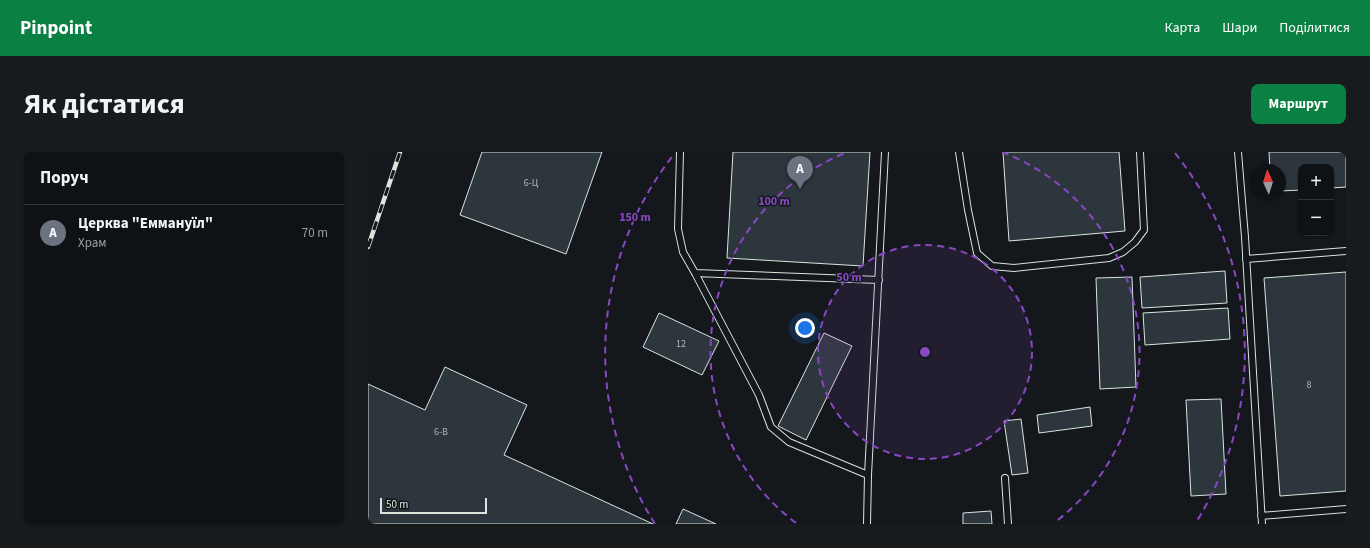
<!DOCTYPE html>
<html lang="uk">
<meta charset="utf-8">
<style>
body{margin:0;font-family:"Source Sans 3",sans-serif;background:#181b1e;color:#f1f3f6}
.controls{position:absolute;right:12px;top:12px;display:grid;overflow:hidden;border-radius:8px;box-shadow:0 1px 3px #0004}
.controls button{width:36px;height:36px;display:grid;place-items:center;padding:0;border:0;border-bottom:1px solid #2f3234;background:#0f1215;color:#f1f3f6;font:20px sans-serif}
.compass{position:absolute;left:882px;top:12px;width:36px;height:36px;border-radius:50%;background:#0f1215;box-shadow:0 1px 3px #0004;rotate:356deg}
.scale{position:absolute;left:12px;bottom:10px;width:107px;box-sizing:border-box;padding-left:4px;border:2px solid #d8e6dc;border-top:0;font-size:11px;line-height:14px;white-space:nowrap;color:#d8e6dc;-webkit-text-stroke:3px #14181c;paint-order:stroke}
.you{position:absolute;left:437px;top:176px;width:14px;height:14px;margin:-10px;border:3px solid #fff;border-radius:50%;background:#1a73e8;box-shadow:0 0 0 6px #1a73e833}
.badge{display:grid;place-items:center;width:26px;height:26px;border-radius:50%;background:#0b8043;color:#fff;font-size:13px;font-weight:700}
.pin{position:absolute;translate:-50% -33px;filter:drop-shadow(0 1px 2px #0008)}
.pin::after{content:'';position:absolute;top:21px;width:14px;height:12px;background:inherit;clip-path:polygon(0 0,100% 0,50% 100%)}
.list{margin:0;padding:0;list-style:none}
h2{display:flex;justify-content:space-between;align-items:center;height:52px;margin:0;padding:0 16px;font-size:17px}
h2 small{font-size:13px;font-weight:400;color:#9b9ea0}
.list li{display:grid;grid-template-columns:26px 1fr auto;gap:12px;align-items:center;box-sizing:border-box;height:56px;padding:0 16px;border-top:1px solid #2f3234}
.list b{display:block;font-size:15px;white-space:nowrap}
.list p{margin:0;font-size:13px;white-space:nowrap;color:#9b9ea0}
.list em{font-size:13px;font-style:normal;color:#9b9ea0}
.map{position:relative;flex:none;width:978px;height:372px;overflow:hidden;border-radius:8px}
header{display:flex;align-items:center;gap:24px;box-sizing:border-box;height:56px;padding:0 20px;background:#0b8043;color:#fff}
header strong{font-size:19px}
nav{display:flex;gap:22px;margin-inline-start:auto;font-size:14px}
.intro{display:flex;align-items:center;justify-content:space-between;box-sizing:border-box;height:96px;padding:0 24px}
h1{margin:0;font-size:28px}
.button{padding:10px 18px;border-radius:8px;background:#0b8043;color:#fff;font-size:14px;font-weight:700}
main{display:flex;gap:24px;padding:0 24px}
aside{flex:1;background:#0f1215;border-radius:8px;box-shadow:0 1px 3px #0004}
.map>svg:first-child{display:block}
</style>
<header>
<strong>Pinpoint</strong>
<nav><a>Карта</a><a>Шари</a><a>Поділитися</a></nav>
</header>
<div class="intro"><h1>Як дістатися</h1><a class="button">Маршрут</a></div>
<main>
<aside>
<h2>Поруч<small></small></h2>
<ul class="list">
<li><span class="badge" style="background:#6b7280">A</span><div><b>Церква &quot;Еммануїл&quot;</b><p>Храм</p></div><em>70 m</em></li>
</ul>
</aside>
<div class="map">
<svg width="978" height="372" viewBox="0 0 978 372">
<rect width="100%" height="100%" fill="#14181c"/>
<path fill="#2c363c" stroke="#d8e6dc" d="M114 0H234L198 102 92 63Z
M365 0H502L495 114 359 106Z
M635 0H751L757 79 641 89Z
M901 0H978V35L963 36V15H933V38L912 39V18H902Z
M857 119 859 151 774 156 772 125Z
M978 120V339L912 344 896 126Z
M764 125 768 235 732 237 728 126Z
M860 156 862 187 777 193 775 161Z
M291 161 351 189 334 223 275 195Z
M456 181 484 194 438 288 410 274Z
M77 215 159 253 136 303 285 372H5L0 370V232L57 258Z
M853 247 858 342 823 344 818 248Z
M722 255 724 274 671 281 669 263Z
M653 267 660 321 644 323 636 269Z
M315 357 348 372H308Z
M623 359 624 372H595V361Z"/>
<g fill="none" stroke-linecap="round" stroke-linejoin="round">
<g stroke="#d8e6dc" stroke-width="8">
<path id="service" d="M312 0 310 77 315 100 327 121 391 243 403 275 421 290 500 323
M591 0 600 58 609 101 624 114 646 116 741 106 755 100 767 90 776 78 772 0
M870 0 877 85 894 372
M878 107 978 99
M327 121 511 128
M637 326 640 372
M893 364 978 357
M499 372 500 323 517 0"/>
</g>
<use href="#service" stroke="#14181c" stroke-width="6"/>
<g stroke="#d8e6dc" stroke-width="4.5">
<path id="rail" d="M0 95 32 0"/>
</g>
<use href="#rail" stroke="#14181c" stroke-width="3" stroke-dasharray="9" stroke-linecap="butt"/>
</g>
<circle cx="557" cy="200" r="107" fill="#8948c3" fill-opacity=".12"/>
<g fill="none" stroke="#8948c3" stroke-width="2" stroke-dasharray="7 5">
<circle cx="557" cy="200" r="107"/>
<path d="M428 371A214 214 0 0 1 480 0M634 0A214 214 0 0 1 686 371"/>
<path d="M287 372A320 320 0 0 1 307 1M807 1A320 320 0 0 1 827 372"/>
</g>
<g text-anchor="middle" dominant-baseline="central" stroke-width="3" stroke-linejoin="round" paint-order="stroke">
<g font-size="10" fill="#adbab4">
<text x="163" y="31">6-Ц</text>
<text x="313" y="192">12</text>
<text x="941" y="233">8</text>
<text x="73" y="280">6-В</text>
</g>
</g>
<circle cx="557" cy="200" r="6" fill="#8948c3" stroke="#14181c" stroke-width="2"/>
<g font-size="12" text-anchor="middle" font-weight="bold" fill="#8948c3" stroke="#14181c" stroke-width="3" stroke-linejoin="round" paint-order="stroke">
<text x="406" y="53">100 m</text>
<text x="267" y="69">150 m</text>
<text x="481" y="129">50 m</text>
</g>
</svg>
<div class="controls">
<button>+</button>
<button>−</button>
</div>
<svg class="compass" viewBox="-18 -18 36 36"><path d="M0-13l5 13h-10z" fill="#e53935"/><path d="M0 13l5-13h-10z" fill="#9b9ea0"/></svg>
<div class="scale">50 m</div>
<div class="you"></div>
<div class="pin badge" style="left:432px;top:37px;background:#6b7280">A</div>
</div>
</main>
